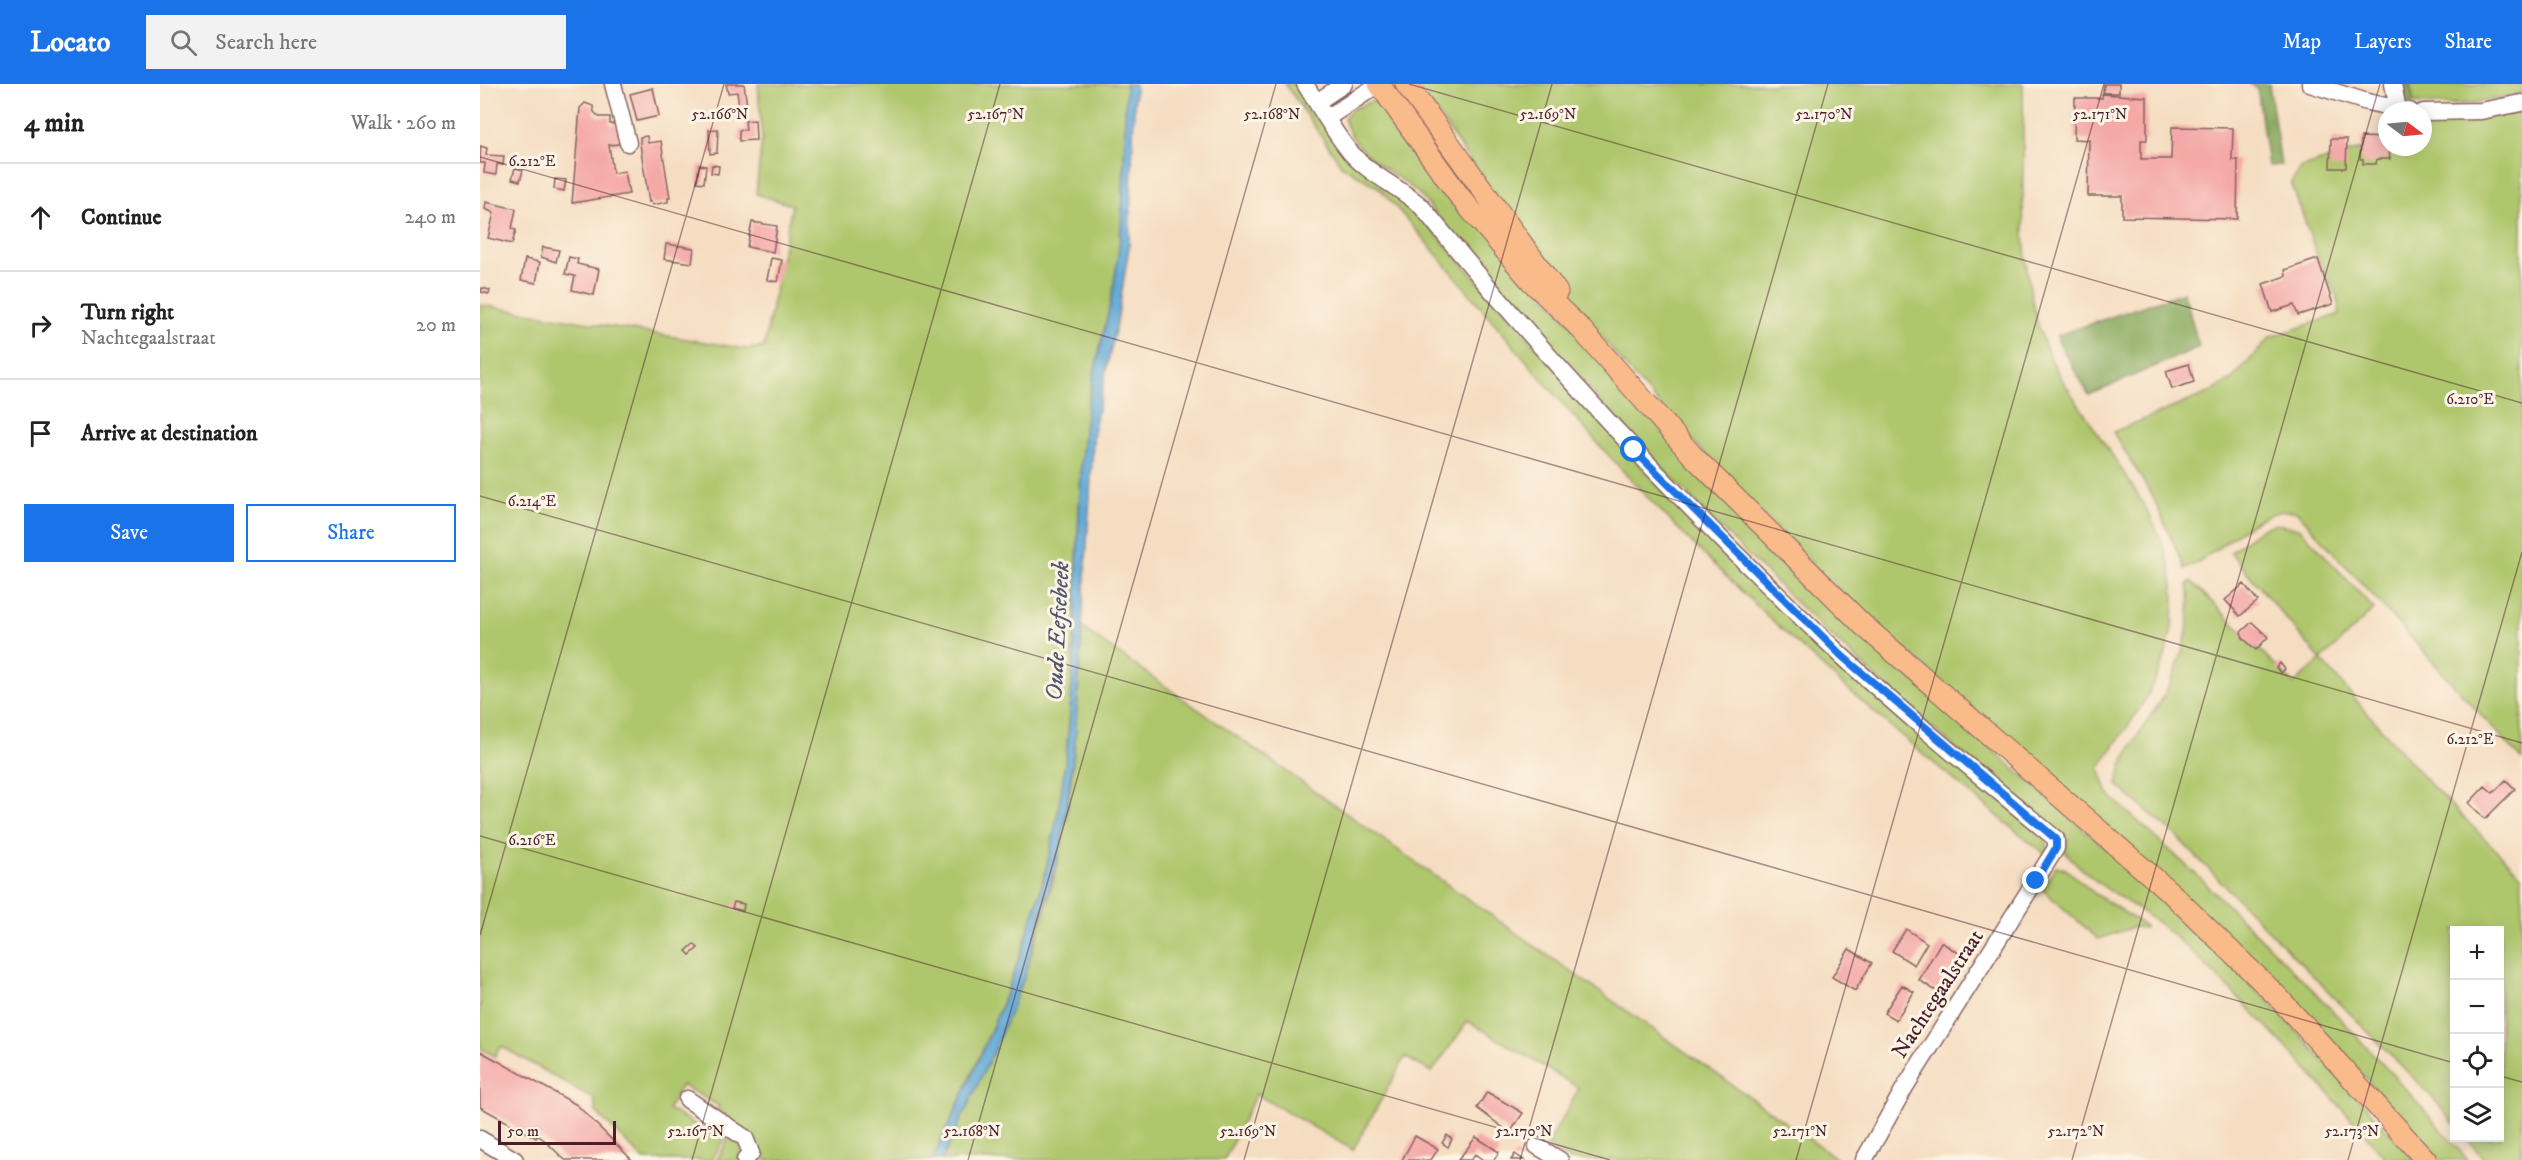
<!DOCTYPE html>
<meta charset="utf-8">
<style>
body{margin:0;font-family:"IM FELL DW Pica",serif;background:#f2f2f2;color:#222}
.controls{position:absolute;right:18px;bottom:18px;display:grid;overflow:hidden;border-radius:0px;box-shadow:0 3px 15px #0003}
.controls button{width:54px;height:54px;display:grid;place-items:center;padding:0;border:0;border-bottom:2px solid #e0e0e0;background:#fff;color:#222;font:30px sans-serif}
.compass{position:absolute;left:1898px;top:18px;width:54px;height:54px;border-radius:50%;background:#fff;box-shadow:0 3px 15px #0003;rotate:106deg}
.scale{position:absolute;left:18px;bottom:15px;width:118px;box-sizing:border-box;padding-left:6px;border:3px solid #4a1f2b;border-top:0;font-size:16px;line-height:21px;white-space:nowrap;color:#4a1f2b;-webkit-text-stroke:4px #fcf5e5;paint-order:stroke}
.stop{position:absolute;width:18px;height:18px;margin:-14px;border:4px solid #1a73e8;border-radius:50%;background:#fff}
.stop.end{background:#1a73e8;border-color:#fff;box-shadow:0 2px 6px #0008}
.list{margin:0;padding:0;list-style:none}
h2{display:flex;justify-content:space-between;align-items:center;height:78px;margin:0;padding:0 24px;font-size:26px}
h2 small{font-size:20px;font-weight:400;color:#767676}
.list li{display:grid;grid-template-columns:39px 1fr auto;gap:18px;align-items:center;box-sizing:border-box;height:108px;padding:0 24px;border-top:2px solid #e0e0e0}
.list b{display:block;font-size:22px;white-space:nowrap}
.list p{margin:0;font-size:20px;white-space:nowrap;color:#767676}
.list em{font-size:20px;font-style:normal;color:#767676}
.actions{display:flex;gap:12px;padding:18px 24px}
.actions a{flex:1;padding:14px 0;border:2px solid #1a73e8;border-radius:0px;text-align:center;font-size:21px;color:#1a73e8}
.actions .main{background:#1a73e8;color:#fff}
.icon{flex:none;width:33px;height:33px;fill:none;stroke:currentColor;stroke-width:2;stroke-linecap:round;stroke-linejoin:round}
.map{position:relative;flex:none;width:2042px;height:1076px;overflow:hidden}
header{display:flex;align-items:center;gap:36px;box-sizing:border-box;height:84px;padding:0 30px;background:#1a73e8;color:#fff}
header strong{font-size:28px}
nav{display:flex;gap:33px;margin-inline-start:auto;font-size:21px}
.search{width:420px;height:54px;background:#f2f2f2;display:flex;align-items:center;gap:15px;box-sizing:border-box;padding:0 21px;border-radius:0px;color:#767676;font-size:22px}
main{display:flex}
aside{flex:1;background:#fff}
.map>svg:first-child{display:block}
</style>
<header>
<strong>Locato</strong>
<div class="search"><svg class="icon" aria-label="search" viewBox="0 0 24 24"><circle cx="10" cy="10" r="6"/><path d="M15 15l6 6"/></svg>Search here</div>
<nav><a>Map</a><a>Layers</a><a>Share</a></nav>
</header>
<main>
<aside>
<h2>4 min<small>Walk · 260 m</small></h2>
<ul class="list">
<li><svg class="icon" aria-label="ahead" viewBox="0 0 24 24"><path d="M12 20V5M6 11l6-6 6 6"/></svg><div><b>Continue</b></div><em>240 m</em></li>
<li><svg class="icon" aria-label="right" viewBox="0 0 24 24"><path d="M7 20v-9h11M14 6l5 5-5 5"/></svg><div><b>Turn right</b><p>Nachtegaalstraat</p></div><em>20 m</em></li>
<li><svg class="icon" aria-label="arrive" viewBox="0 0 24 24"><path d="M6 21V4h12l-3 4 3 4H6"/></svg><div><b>Arrive at destination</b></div></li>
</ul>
<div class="actions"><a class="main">Save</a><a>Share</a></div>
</aside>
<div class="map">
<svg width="2042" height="1076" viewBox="0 0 2042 1076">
<rect width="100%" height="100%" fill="#fcf5e5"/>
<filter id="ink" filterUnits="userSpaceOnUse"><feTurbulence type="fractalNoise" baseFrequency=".0167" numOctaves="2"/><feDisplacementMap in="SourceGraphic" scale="12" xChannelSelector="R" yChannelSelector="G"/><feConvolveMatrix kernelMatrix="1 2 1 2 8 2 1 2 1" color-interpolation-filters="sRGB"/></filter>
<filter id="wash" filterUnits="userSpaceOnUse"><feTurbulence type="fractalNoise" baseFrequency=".008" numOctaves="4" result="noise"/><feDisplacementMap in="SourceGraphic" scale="24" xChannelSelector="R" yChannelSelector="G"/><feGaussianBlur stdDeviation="1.35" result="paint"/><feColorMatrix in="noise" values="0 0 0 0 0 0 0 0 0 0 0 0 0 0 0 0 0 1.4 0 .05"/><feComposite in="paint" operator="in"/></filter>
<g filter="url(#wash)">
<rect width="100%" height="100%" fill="#f5ddc1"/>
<path fill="#aec66c" stroke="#7c724c" stroke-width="1.5" d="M278 0H646C644 66 646 134 634 199 625 252 607 304 603 357 593 480 599 606 578 728 557 852 505 964 452 1076H270L275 1065 272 1053 237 1026 239 1022 202 1001 188 1025 225 1046 231 1036 248 1048 232 1076H164L116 1028 114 1015 21 962 15 972 0 964V221L267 265 284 263 312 121 276 110 282 54Z
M805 0H817L926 116 1185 409 1250 475 1339 561 1565 754 1568 764 1566 771C1410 646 1256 513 1122 364 1045 279 975 189 899 104L862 82Z
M937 0H1543C1545 83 1535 173 1562 253 1573 287 1597 317 1616 347 1668 426 1721 490 1679 588 1665 622 1639 653 1619 684L1628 710 1718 792 1836 909 1923 1002 1988 1076H1959L1833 936 1342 490 1250 397 1157 296 1106 234 1046 158Z
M1930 0H2042V9C2007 19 1970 23 1934 19Z
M892 17 901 19 1227 400 1393 562 1683 814 1799 928 1935 1076H1907C1840 998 1770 921 1694 852 1656 818 1618 808 1584 766L1589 756C1347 568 1136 344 939 110 911 85 875 73 864 34L872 25Z
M2042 27V676L1817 428C1779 418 1737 473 1705 485L1672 411 1633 348 1731 308 1753 294 1791 253 1860 230 1857 213 1837 171 1811 98 1822 83 1907 57V63H1943V34L2018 32Z
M1795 440 1818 444 1826 451 1894 525 1841 576 1946 696 2042 792V1076H2005L1986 1054H2020V846H1974V1040L1953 1014 1693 749 1637 701C1643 667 1666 641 1684 611 1702 580 1714 536 1708 500L1711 497 1814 600 1841 576 1750 468 1781 445Z
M601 543 1359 1076H1090L1067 1062 1099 1004 988 937 952 988 925 973 873 1066 776 1010 744 1076H462C512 973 560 870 582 757 596 687 597 614 601 543Z
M1576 782 1586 785 1614 809 1665 842V844L1654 843 1618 855 1562 805Z
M251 1050 261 1061 260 1076H237Z"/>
<path fill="#8aab60" stroke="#6a6546" stroke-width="1.5" d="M1769 0H1789L1801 81 1788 82 1777 3Z
M1908 0H1930L1934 19 1919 17Z
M1704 208 1719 263 1609 311 1578 257V251Z"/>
<path fill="#5fa8d7" stroke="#546481" stroke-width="1.5" d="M646 0H655L649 163 638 232 614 344 595 659 582 758 544 894 516 962 462 1076H452C506 964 557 852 578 728 599 606 594 480 603 357 607 302 627 248 635 194 645 130 644 64 646 0Z"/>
<g id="blocks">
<path fill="#f4a9a7" d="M246 0H264L267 22H259L257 8 248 9Z
M1624 0H1639V9H1623Z
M173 4 179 32 157 37 150 10Z
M1622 10 1667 13V56H1661V75H1691L1692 43 1753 44 1752 76H1758L1757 135 1642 133V112H1608L1609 56 1594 55 1595 14H1622Z
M105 19 113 22 114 28 119 33H130V40H140L139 60 129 61 133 89 145 87 149 110 92 119 100 24Z
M275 36 276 56 259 57V46H266L265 37Z
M238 45 237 69 230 70 229 46Z
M167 52 168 59 181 57 190 114H188V118L172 121 171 117 169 118 160 60V53Z
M1881 53 1907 54 1910 75H1897L1896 80H1883V75H1880Z
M1851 55H1867L1866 84H1850Z
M0 62 7 64 6 71 24 72 23 81 17 80 16 91 4 89 5 79H0Z
M219 81 226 82 224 99 217 98Z
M232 81 239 82 238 90 231 89Z
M35 84 43 86 40 97 32 95Z
M75 95 86 96 84 107 74 105Z
M6 118 36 125 32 145 36 146 32 160 8 154 14 129 5 125Z
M272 138 297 142 293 168 267 163Z
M186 160 214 164 212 179 184 175Z
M63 163 79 166 76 178 61 173Z
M89 173 98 175 97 180 119 185 114 211 92 206 95 192 85 190Z
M291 174 302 176 298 198 287 196Z
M45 175 60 178 56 199 41 196Z
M1838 175 1853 220 1818 231 1814 221 1792 228 1783 200 1806 192 1805 186Z
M2 204 10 206 9 210 1 208Z
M1709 280 1714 298 1692 305 1686 287Z
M1764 500 1778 517 1760 532 1745 516Z
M1772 538 1788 553 1776 566 1763 554 1761 548Z
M1800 579 1805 585 1801 589 1796 584Z
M2026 696 2035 705 2005 735 1989 719 2005 702 2013 709Z
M254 818 264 820 263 827 252 824Z
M1426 845 1447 859 1434 881 1412 867Z
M1461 858 1488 875 1462 911 1439 896Z
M214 860 218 864 210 871 206 867Z
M1369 865 1392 879 1375 907 1352 893Z
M1422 901 1434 908 1416 936 1404 929Z
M0 967 97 1021 152 1076H85L63 1055 57 1051 56 1054 0 1023Z
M1007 1008 1043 1029 1030 1049 997 1024Z
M967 1051 972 1055 968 1063 962 1059Z
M935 1052 958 1065 951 1076H922Z
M996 1053 1019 1068 1014 1076H1003L995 1070 991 1076H978Z
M1035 1070 1044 1076H1031Z"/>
</g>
</g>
<g filter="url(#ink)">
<use href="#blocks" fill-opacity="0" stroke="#866260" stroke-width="1.5"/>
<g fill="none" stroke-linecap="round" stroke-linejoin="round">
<g stroke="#866260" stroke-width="19">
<path id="minor" d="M133 0 148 59
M825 0C839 22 853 47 870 68 889 90 919 103 941 122 1071 281 1212 432 1362 572 1431 636 1504 695 1576 755V764L1425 1003 1384 1076
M1830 0 1887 18 1930 27
M1913 0 1918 26
M837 18 864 0
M1943 28 2001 27 2042 19
M847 34 899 0
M207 1015 265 1054 271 1069 265 1076
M0 1055 35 1076
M1057 1062 1080 1076"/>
</g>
<g stroke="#866260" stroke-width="23">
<path id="major" d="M899 0 980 113 1052 198 1100 244 1213 372 1383 541 1691 809 1797 912 1946 1076
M926 0 1077 208"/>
</g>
<use href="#minor" stroke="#fff" stroke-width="16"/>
<use href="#major" stroke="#fabb8b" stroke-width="21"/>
</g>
</g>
<g fill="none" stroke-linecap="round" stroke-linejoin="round" filter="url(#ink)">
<path stroke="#1a73e8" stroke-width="8" d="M1154 366 1362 572 1576 755V764L1556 797"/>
</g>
<path fill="none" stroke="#4a1f2b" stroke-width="1.5" stroke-opacity="0.45" d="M929 0 2042 319M0 73 2042 659M0 412 1974 979M0 752 1130 1076M0 851 244 0M2020 992 2042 998M212 1076 520 0M488 1076 796 0M764 1076 1072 0M1040 1076 1348 0M1316 1076 1624 0M1592 1076 1900 0M1868 1076 2042 468"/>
<g text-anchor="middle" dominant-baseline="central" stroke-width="6" stroke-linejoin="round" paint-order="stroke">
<g font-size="22" fill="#4a1f2b" stroke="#fcf5e5">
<text transform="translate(1458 910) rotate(-57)">Nachtegaalstraat</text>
</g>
<g font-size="24" font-style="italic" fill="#525670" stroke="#fcf5e5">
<text transform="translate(578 547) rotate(-87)">Oude Eefsebeek</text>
</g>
</g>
<g font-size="15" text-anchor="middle" fill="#4a1f2b" stroke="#fcf5e5" stroke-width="6" stroke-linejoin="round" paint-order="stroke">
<text x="240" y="35">52.166°N</text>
<text x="516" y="35">52.167°N</text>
<text x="792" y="35">52.168°N</text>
<text x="1068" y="35">52.169°N</text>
<text x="1344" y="35">52.170°N</text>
<text x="1620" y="35">52.171°N</text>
<text x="52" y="82">6.212°E</text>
<text x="1990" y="320">6.210°E</text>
<text x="52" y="422">6.214°E</text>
<text x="1990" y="660">6.212°E</text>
<text x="52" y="761">6.216°E</text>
<text x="216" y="1052">52.167°N</text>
<text x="492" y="1052">52.168°N</text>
<text x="768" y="1052">52.169°N</text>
<text x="1044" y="1052">52.170°N</text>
<text x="1320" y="1052">52.171°N</text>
<text x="1596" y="1052">52.172°N</text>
<text x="1872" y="1052">52.173°N</text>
</g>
</svg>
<div class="controls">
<button>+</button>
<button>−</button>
<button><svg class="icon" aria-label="locate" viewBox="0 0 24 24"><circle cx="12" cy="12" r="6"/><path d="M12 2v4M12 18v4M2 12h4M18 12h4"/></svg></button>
<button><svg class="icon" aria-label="layers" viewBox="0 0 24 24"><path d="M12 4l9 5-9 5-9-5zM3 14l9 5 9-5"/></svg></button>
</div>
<svg class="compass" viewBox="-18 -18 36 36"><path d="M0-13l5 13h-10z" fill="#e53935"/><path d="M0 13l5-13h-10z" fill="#767676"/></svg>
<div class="scale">50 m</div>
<div class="stop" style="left:1154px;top:366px"></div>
<div class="stop end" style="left:1556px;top:797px"></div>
</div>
</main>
